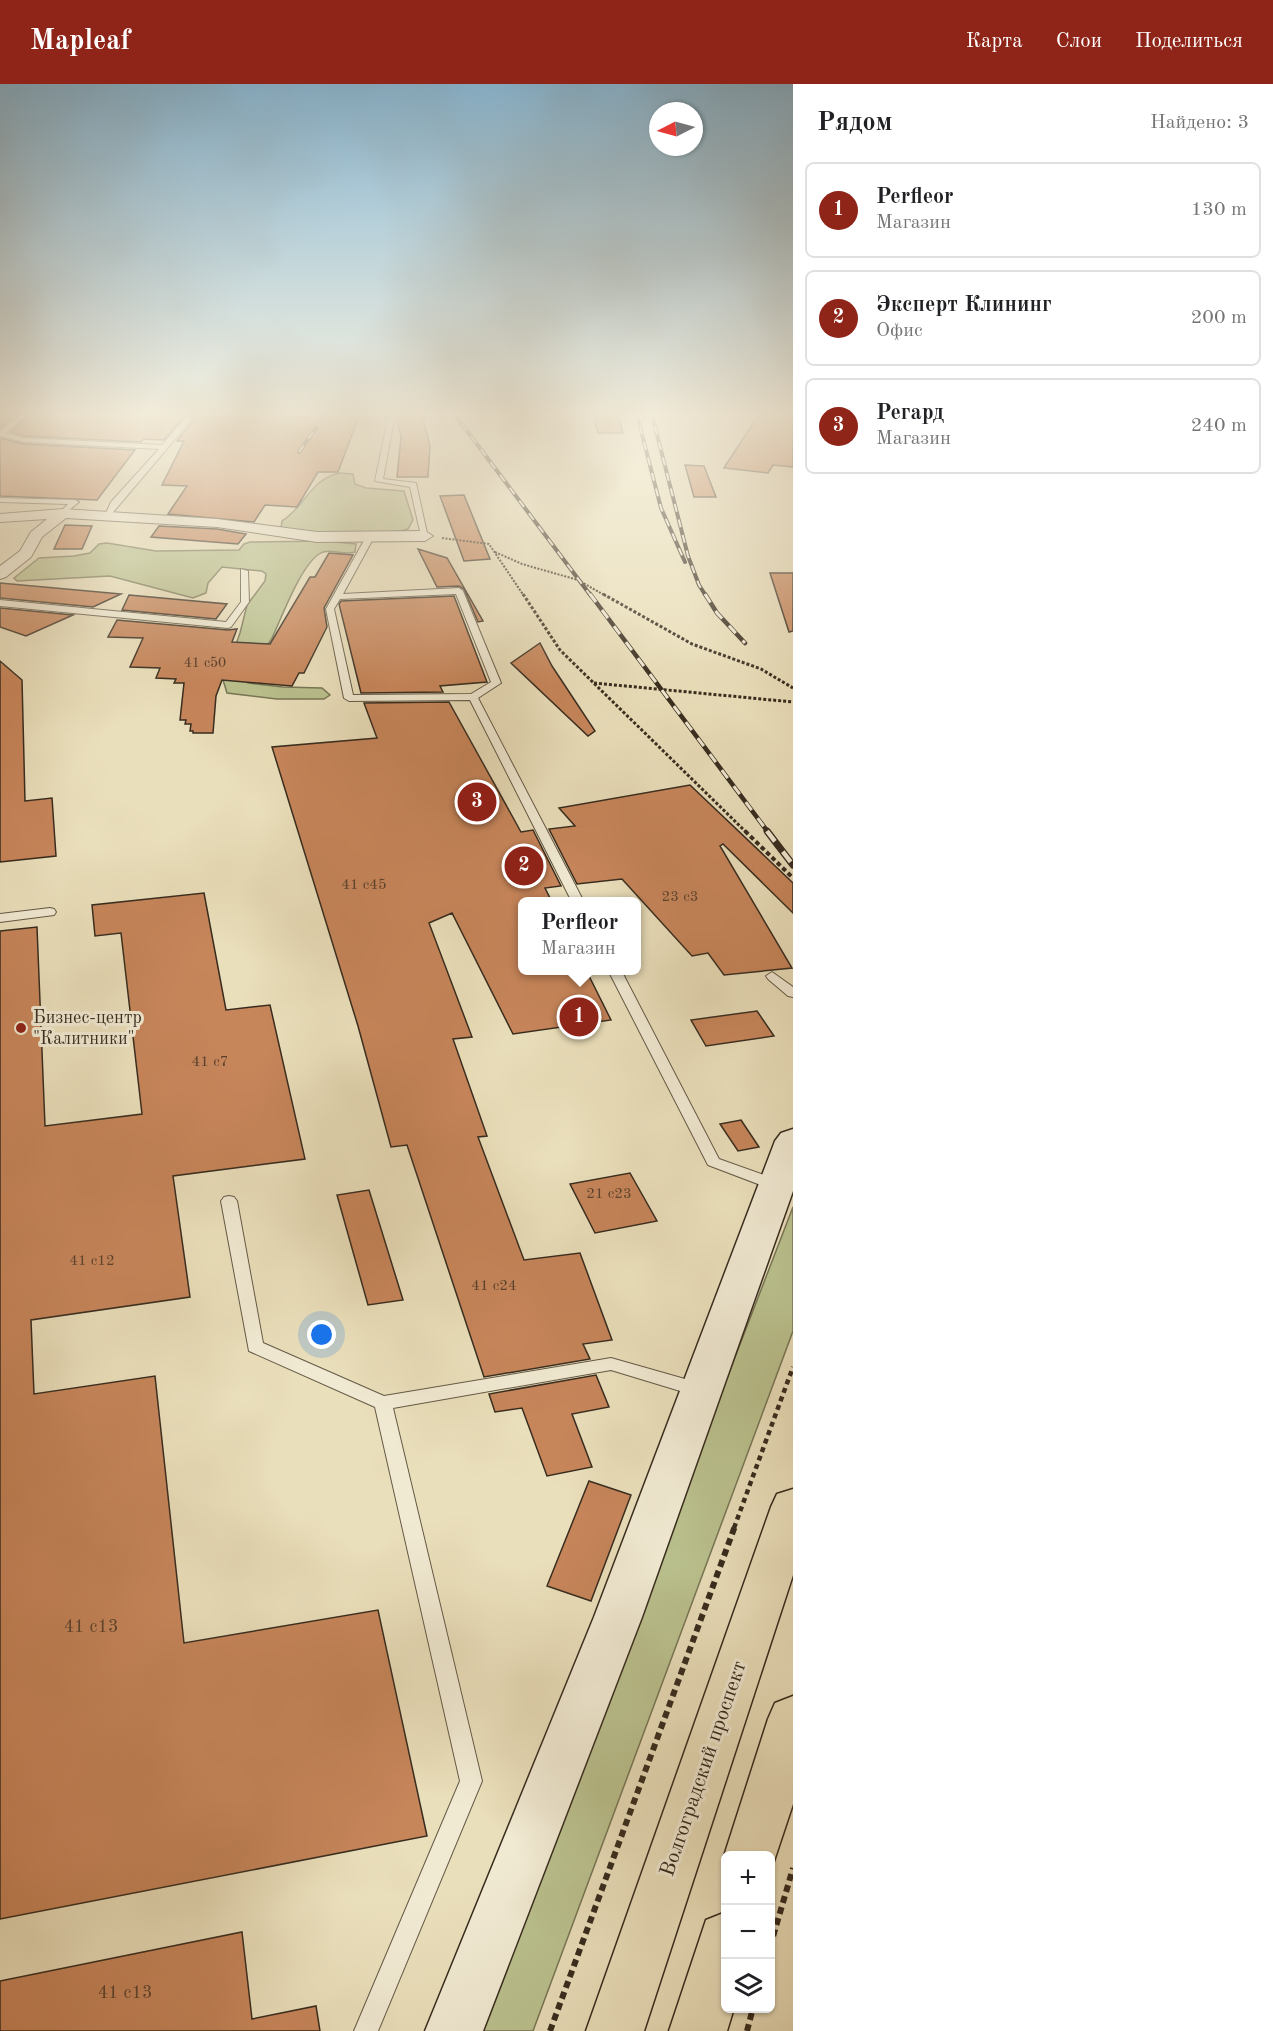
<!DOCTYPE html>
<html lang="ru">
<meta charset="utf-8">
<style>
body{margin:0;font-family:"Old Standard TT",serif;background:#f6f6f6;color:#202124}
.controls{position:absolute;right:18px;bottom:18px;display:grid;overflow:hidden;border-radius:9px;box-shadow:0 2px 4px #0004}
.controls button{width:54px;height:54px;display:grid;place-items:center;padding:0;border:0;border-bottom:2px solid #e0e0e0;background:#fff;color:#202124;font:30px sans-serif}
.compass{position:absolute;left:649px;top:18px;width:54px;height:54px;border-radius:50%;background:#fff;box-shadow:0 2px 4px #0004;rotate:264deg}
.you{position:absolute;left:322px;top:1251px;width:21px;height:21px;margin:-15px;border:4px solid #fff;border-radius:50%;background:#1a73e8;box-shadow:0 0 0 9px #1a73e833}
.badge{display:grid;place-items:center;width:39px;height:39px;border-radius:50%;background:#8f2418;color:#fff;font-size:20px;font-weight:700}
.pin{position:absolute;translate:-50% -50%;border:3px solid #fff;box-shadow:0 2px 6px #0006}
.popup{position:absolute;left:518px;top:813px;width:123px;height:78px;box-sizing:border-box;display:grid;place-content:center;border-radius:9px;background:#fff;filter:drop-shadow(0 2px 4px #0005);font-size:20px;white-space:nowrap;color:#757577}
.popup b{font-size:22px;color:#202124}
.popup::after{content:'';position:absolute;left:50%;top:100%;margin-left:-12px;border:12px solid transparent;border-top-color:#fff}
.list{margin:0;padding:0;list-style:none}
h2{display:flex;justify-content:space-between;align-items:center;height:78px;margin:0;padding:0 24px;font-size:26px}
h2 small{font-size:20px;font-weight:400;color:#757577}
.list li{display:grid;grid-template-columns:39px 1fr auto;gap:18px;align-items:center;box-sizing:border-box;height:96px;margin:0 12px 12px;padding:0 12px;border:2px solid #e0e0e0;border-radius:9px}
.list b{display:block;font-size:22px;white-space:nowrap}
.list p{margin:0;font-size:20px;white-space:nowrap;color:#757577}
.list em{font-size:20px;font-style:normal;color:#757577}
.icon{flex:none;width:33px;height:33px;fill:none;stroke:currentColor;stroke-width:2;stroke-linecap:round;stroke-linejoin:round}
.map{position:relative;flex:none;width:793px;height:1947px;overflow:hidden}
header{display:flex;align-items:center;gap:36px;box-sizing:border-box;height:84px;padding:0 30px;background:#8f2418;color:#fff}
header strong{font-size:28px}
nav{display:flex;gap:33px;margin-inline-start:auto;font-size:21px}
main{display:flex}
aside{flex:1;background:#fff}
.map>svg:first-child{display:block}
</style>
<header>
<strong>Mapleaf</strong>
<nav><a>Карта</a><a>Слои</a><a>Поделиться</a></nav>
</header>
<main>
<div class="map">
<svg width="793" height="1947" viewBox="0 0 793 1947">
<rect width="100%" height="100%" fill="#eadfbb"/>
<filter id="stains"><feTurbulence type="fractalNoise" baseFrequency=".00333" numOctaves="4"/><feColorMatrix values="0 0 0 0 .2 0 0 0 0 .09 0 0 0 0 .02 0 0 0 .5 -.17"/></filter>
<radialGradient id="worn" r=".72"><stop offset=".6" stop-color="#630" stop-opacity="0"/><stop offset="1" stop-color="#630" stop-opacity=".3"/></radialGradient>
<path fill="#bac18e" stroke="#787656" stroke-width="1.5" d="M340 389 353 390 355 400 366 404 404 407 413 436 408 445C393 451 295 451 281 443L282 437C306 422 310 395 340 389Z
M325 457 356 460 355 468C344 472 329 463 319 470 300 483 282 533 272 554 268 561 262 566 259 573 255 582 253 590 248 599L283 603 322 604 330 611 324 615H277L227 609 223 596 240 549 247 521 265 497 266 490 262 487 222 483 208 499 206 509 193 514 110 492 17 497 14 494 39 474 74 472 90 469 99 460 107 459 156 467 239 466 244 460 250 458Z
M793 1123V1247L533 1947H475Z"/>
<path fill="#c7855a" stroke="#372c1f" stroke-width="1.5" d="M0 327H21L0 344Z
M34 327H189L164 356 144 355 141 358 24 352 11 348Z
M201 327H361L338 388H318L297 423 265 421 254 438 168 430 187 402 162 401 184 357H177Z
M395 327H421L430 362 428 393H397L401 353Z
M592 327H617L623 349H598Z
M761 327H793V383L773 381 768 389 724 384Z
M0 354 24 360 135 366 97 416 0 412Z
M685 381 704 382 716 413H694Z
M464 411 490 475 464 477 440 412Z
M65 441 92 442 82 465H54Z
M159 442 217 445 246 450 238 460 151 453Z
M418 465 447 474 483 537 478 538 464 505 459 502 437 503Z
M329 469 353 471 324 524 327 543 304 589H299L292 602 222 596 216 612 213 649H193V647H190L191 640H185L186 636H180L184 599H174L176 595 156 594 160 584 130 583 143 554 108 553 117 536 228 546 237 545 232 558 270 560 310 493H315Z
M770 489H793V547L789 548Z
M0 499 121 510 93 523 0 514Z
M129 511 227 520 216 535 122 526Z
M454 512 487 598 440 602 443 608 361 609 339 520 341 517Z
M0 524 73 531 26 552 0 543Z
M540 559 552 582 595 647 588 652 511 579Z
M0 577 22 596 25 717 52 714 56 772 0 778Z
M449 618 521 748 533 746 561 802 545 804 552 818H522V886H586L611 936 513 950 452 829 429 839 472 953 453 955 487 1052 478 1053 524 1176 580 1169 612 1256 583 1260 590 1275 484 1293 407 1061 391 1063 358 942 272 663 377 654 364 619Z
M690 701 793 799V829L723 760 720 762 792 884 724 891 708 869 692 872 622 795 577 800 549 745 575 742 559 724Z
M204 809 226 926 270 921 305 1075 173 1092 190 1213 31 1236 34 1310 155 1292 184 1559 378 1526 427 1752 0 1835V847L37 843 45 1042 142 1030 121 849 95 852 92 821Z
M757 927 774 952 706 962 691 936Z
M741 1036 759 1063 738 1067 720 1040Z
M630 1089 657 1137 595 1149 570 1100Z
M369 1106 403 1216 368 1221 337 1111Z
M596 1291 609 1323 572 1330 592 1383 547 1392 522 1324 495 1328 489 1310Z
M589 1397 631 1411 591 1517 547 1502Z
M242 1848 252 1935 316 1922 320 1947H0V1897Z"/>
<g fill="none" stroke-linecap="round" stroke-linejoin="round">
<g stroke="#645946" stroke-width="2">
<path id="lane" d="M25 327H32L6 349 24 354 162 361 192 327H199L109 433 105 431 111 418 159 365 24 358 0 352V347Z
M384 327H390L394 335 383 395 416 399 428 454 421 452 410 403 375 397 388 335Z
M0 414 75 416 79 418 63 431 59 429 68 420 0 418Z
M367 451 374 453 343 510 459 504 463 507 501 599 478 614 584 818H572L470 616 349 617 344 614 326 525ZM456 510 491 598 471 610 353 611 334 525 340 515Z
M241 485 248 487 249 518 231 543 228 544 0 522V516L226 538 241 518Z
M50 824 54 825 56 828 54 831 0 838V830Z
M608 886H621L719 1075 781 1097 783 1101 781 1105H771L708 1081Z
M772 888 793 903V913L788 912 768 895 766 892Z
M229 1112 234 1113 237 1117 263 1259 384 1312 611 1274 706 1301 708 1306 706 1311 700 1313 611 1286 393 1324 482 1697 378 1947H354L460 1697 375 1323 249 1267 221 1117 224 1113Z"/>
</g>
<g stroke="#645946" stroke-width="2">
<path id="street" d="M63 425 217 435 317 448 425 447 433 452 425 457 317 458 217 443 66 434 42 453 31 473 6 493 0 495V482L20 467 31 448 47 435 0 438V430Z"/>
</g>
<g stroke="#372c1f" stroke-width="3">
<path id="secondary" d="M793 1045V1107L642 1533 483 1947H425L594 1533 775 1057 781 1049Z"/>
</g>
<g stroke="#372c1f" stroke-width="3">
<path id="primary" d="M793 1405V1491L644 1947H586L771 1423 777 1410Z
M793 1612V1720L770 1789V1772H726V1775L724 1772 768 1635 775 1619Z
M726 1828V1924H734L727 1947H669L706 1836Z"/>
</g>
<path stroke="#372c1f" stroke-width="2" stroke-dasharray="2 1.5" stroke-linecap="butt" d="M442 454 489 460 524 512
M495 468 522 480 578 496 606 512"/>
<path stroke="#372c1f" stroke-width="3" stroke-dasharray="3 2" stroke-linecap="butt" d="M523 510 560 566 746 748
M603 510 692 560 761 585 793 604
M594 599 793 618"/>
<path stroke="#372c1f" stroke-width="4" stroke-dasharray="4.5 3" stroke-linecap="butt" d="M745 747 793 794"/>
<path stroke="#372c1f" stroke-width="4.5" stroke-dasharray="5 4" stroke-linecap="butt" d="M734 1444 793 1283"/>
<path stroke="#372c1f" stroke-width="6" stroke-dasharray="7 4.5" stroke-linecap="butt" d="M770 1863 793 1784
M550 1947 735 1442
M747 1947 753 1924"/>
<use href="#lane" fill="#f1ead3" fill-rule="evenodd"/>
<use href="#street" fill="#f1ead3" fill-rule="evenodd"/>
<use href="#secondary" fill="#f1ead3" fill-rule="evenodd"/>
<use href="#primary" fill="#eadfbb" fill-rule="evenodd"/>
<g stroke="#372c1f" stroke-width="4">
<path id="rail-far2" d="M452 327 591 512
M636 327 661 424 685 478
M651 327 688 472 699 501 706 512
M299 368 328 327"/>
</g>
<g stroke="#372c1f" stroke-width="4.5">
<path id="rail-far1" d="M590 510 768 748
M705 510 717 529 745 559"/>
</g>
<g stroke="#372c1f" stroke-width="7">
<path id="rail" d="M767 747 793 781"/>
</g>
<use href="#rail-far2" stroke="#f1ead3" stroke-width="2" stroke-dasharray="8" stroke-linecap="butt"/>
<use href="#rail-far1" stroke="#f1ead3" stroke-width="3" stroke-dasharray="10" stroke-linecap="butt"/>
<use href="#rail" stroke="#f1ead3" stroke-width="4.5" stroke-dasharray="13" stroke-linecap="butt"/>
</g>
<linearGradient id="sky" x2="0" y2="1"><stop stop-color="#88b7d4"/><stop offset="0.55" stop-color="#f6f1e0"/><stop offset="1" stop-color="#f6f1e0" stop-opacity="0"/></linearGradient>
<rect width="793" height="600" fill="url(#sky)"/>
<circle fill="#8f2418" stroke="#f1ead3" stroke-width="2" cx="21" cy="944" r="6"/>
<g text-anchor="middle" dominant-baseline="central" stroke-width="6" stroke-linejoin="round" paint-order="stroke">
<g font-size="14" fill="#5b422e">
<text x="205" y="579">41 с50</text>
</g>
<g font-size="15" fill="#5b422e">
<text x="364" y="801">41 c45</text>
<text x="680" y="813">23 с3</text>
<text x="210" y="978">41 с7</text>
<text x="609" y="1110">21 с23</text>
<text x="92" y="1177">41 с12</text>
<text x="494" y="1202">41 с24</text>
</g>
<g font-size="18" fill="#372c1f" stroke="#f1ead3" text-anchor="start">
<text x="33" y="934">Бизнес-центр<tspan x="33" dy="21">"Калитники"</tspan></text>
</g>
<g font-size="18" fill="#5b422e">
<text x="91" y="1543">41 с13</text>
<text x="125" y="1909">41 с13</text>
</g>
<g font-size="21" fill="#372c1f" stroke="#f1ead3">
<text transform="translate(704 1685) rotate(-71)">Волгоградский проспект</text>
</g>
</g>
<rect width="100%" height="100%" filter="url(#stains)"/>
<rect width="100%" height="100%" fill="url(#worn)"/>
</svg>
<div class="controls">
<button>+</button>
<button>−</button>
<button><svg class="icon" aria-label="layers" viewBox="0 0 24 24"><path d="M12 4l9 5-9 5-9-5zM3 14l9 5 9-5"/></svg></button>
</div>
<svg class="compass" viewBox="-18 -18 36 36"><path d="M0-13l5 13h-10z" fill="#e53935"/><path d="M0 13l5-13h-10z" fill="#757577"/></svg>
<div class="you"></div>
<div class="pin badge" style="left:579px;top:933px">1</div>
<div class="popup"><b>Perfleor</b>Магазин</div>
<div class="pin badge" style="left:524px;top:782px">2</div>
<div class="pin badge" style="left:477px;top:718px">3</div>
</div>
<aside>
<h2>Рядом<small>Найдено: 3</small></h2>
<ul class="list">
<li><span class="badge">1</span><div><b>Perfleor</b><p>Магазин</p></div><em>130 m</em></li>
<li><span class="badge">2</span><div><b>Эксперт Клининг</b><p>Офис</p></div><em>200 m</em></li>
<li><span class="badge">3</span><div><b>Регард</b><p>Магазин</p></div><em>240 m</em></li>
</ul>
</aside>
</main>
